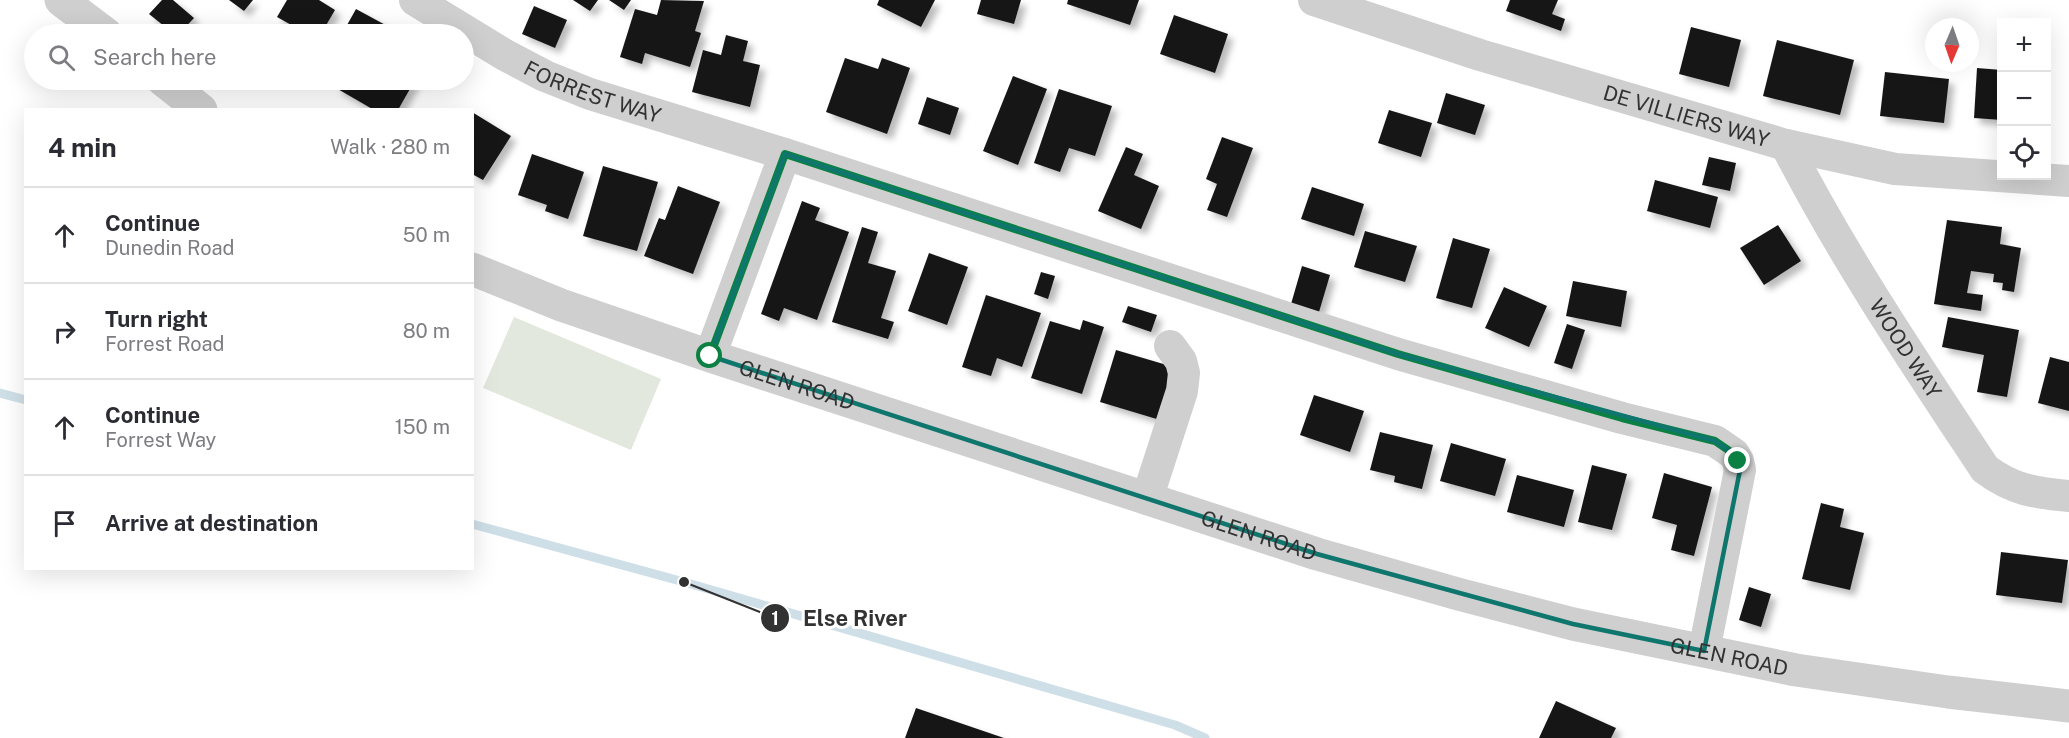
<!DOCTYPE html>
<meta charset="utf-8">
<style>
body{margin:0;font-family:"Public Sans",sans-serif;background:#f7f7f7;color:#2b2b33}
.controls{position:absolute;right:18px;top:18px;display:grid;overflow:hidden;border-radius:0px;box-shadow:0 6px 24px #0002}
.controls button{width:54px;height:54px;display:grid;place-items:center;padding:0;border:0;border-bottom:2px solid #e1e1e2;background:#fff;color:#2b2b33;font:30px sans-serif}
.compass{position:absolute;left:1925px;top:18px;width:54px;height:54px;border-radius:50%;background:#fff;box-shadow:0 6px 24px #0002;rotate:182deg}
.stop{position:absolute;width:18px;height:18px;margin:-14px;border:4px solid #0b8043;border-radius:50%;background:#fff}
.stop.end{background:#0b8043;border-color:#fff;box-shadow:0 2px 6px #0008}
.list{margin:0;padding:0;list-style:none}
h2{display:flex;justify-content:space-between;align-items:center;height:78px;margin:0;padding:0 24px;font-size:26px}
h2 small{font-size:20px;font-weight:400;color:#7c7c81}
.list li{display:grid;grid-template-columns:39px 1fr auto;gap:18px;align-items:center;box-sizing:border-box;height:96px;padding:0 24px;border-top:2px solid #e1e1e2}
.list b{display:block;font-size:22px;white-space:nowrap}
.list p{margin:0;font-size:20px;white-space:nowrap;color:#7c7c81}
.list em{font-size:20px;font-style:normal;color:#7c7c81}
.icon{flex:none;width:33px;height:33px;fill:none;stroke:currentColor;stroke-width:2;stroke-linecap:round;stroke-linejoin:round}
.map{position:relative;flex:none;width:2069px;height:738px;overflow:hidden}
.search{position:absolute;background:#fff;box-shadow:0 6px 24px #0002;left:24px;top:24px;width:450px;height:66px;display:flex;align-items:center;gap:15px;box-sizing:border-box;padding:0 21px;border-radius:33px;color:#7c7c81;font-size:22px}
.panel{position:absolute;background:#fff;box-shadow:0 6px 24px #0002;left:24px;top:108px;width:450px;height:462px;border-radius:0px}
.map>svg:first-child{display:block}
</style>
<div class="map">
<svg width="2069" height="738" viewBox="0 0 2069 738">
<defs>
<filter id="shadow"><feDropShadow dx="5.5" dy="5.5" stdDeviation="3" flood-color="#0004"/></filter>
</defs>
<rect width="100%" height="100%" fill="#fff"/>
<path fill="#e2e8dd" d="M514 317 661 379 631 450 483 388Z"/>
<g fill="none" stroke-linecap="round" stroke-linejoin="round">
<path stroke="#cfdfe8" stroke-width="9" d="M0 393 26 400
M472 524 684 582 1175 725 1205 738"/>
</g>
<path fill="#191919" filter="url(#shadow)" d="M162 0H173L194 18 179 34H174L149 14Z
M229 0H253L244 11Z
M287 0H319L335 10 321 34H300L302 31 277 17Z
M573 0H598L590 11Z
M609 0H631L624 10Z
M661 0 704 1 695 31 701 33 690 67 645 53 642 64 620 57 635 9 657 15Z
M879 0H935L921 27 877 5Z
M981 0H1021L1014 24 977 14Z
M1068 0H1139L1130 25 1067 4Z
M1510 0H1558L1552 14 1565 19 1561 31 1506 11Z
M534 6 567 20 555 48 522 34Z
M356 9 391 28 388 34H342Z
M1174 15 1228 34 1215 73 1160 54Z
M1691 27 1741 40 1729 87 1679 74Z
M726 35 748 41 743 61 760 65 750 107 692 92 703 50 721 55Z
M1777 40 1854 60 1840 115 1763 96Z
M845 58 878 69 882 58 910 68 887 134 826 112Z
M1977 68 2002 70V120L1974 118Z
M1885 72 1949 79 1944 123 1880 116Z
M1013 76 1047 89 1018 165 983 151Z
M340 80H415L398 110H374L336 88Z
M1059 89 1112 106 1095 156 1069 148 1060 172 1034 163Z
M1446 93 1485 105 1475 135 1437 123Z
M927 97 959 108 950 135 918 124Z
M1389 110 1432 123 1421 157 1378 143Z
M472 112 511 136 483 180 472 174Z
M1222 137 1253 148 1227 217 1207 210 1217 184 1206 179Z
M1126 147 1143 154 1134 175 1159 186 1141 229 1098 211Z
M532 154 584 172 568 219 545 211 547 205 518 195Z
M1709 157 1736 163 1730 191 1702 185Z
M603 166 658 182 637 251 583 236Z
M1655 180 1718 197 1710 228 1647 211Z
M678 186 720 202 693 274 644 256 659 218 665 220Z
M1312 187 1364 204 1354 236 1301 219Z
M802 201 820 208 815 220 849 232 817 320 784 308 779 321 761 314Z
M1947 220 2002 227 2000 244 2021 248 2014 292 2002 290 2003 283 1993 282 1994 274 1971 271 1967 293 1983 295 1981 311 1934 304Z
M1778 225 1801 261 1764 285 1740 248Z
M862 227 878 232 868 263 896 271 881 318 894 322 888 339 832 322Z
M1365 231 1417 246 1405 282 1354 267Z
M1453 238 1490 249 1472 308 1436 298Z
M929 253 968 267 947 325 908 311Z
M1302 266 1330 275 1319 312 1291 304Z
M1041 272 1055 276 1048 299 1034 294Z
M1573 281 1627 291 1621 327 1566 316Z
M1504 287 1547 306 1529 347 1485 328Z
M986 295 1041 313 1022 367 997 358 991 376 962 367Z
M1128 306 1157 315 1151 332 1122 322Z
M1948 317 2019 330 2007 397 1977 392 1984 355 1942 347Z
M1083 320 1104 327 1082 394 1031 378 1050 321 1080 330Z
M1567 324 1585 330 1572 369 1554 363Z
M1116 350 1177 368 1160 420 1100 402Z
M2050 357 2069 362V411L2038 403Z
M1314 395 1364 411 1350 452 1300 435Z
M1380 432 1433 445 1422 489 1394 482 1395 476 1370 470Z
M1451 443 1506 459 1495 496 1440 481Z
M1592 465 1627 474 1612 530 1578 522Z
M1664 473 1712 487 1694 556 1671 550 1677 525 1652 518Z
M1517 475 1574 490 1564 527 1507 512Z
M1821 503 1844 509 1840 527 1864 533 1850 590 1802 579Z
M2001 552 2068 560 2062 603 1996 595Z
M1749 587 1771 594 1761 627 1739 620Z
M1556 701 1616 728 1611 738H1539Z
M916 708 1004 738H905Z"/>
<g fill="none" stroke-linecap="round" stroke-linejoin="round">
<g stroke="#cfcfcf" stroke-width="32">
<path id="s1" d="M415 0 505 55 545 76 590 94 785 154 1398 354 1622 418 1715 441 1734 454 1738 461 1740 470 1704 651"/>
<path id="s2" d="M1314 0 1480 55 1786 145 1895 169 2069 181"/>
<path id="s3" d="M1786 145C1844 258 1915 363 1985 469 2013 490 2035 493 2069 496"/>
<path d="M710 356 785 154"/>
<path d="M1147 499 1182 391 1184 373 1181 361 1170 346"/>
</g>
<g stroke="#cfcfcf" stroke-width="33">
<path d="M61 0 106 34"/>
<path d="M163 80 201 110"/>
<path id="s4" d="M472 269 561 305 710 356 1317 554 1458 594 1573 624 1796 670 1948 692 2069 706"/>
</g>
</g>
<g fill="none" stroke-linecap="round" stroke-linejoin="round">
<path stroke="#0b8043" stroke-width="8" d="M710 356 785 154 1398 354 1622 418 1715 441 1734 454 1738 461"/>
</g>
<path fill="none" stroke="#0f766e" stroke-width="4.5" stroke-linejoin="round" d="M785 154 1398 354 1715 441 1734 454 1740 470 1704 651 1573 624 1317 554 710 356Z"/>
<g text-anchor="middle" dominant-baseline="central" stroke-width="6" stroke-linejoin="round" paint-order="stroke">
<g font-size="21" fill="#323232" stroke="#fff">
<text stroke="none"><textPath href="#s1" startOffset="201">FORREST WAY</textPath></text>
<text stroke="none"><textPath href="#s2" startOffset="390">DE VILLIERS WAY</textPath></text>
<text stroke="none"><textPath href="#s3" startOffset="236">WOOD WAY</textPath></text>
<text stroke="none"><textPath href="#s4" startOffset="345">GLEN ROAD</textPath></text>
<text stroke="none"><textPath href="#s4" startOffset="831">GLEN ROAD</textPath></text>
<text stroke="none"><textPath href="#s4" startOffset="1317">GLEN ROAD</textPath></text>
</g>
</g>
<path fill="none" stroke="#323232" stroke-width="2" d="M684 582L775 618"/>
<g fill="#323232" stroke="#fff" stroke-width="2">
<circle cx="684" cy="582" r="6"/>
<circle cx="775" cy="618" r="15"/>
</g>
<g font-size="18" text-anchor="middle" font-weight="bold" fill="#fff">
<text x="775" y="625">1</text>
</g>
<g font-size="22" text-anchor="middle" font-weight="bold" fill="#323232" stroke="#fff" stroke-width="6" stroke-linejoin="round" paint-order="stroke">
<text x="855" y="626">Else River</text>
</g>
</svg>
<div class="controls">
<button>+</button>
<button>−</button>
<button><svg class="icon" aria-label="locate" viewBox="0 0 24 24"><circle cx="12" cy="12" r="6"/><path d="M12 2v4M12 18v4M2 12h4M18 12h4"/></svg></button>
</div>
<svg class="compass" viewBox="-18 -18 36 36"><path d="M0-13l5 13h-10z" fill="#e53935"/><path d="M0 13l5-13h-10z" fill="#7c7c81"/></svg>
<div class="stop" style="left:710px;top:356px"></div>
<div class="stop end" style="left:1738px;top:461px"></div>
<div class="search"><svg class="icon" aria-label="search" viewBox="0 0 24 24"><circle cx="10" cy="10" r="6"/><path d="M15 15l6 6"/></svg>Search here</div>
<section class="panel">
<h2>4 min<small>Walk · 280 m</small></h2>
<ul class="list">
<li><svg class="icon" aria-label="ahead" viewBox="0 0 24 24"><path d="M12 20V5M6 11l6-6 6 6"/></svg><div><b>Continue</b><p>Dunedin Road</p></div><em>50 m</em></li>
<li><svg class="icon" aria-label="right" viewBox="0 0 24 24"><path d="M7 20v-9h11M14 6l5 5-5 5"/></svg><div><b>Turn right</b><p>Forrest Road</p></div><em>80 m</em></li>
<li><svg class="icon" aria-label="ahead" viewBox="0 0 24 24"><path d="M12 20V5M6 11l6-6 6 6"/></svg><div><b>Continue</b><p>Forrest Way</p></div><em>150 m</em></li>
<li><svg class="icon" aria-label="arrive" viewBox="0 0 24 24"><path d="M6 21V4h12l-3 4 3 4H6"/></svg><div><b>Arrive at destination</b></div></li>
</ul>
</section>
</div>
